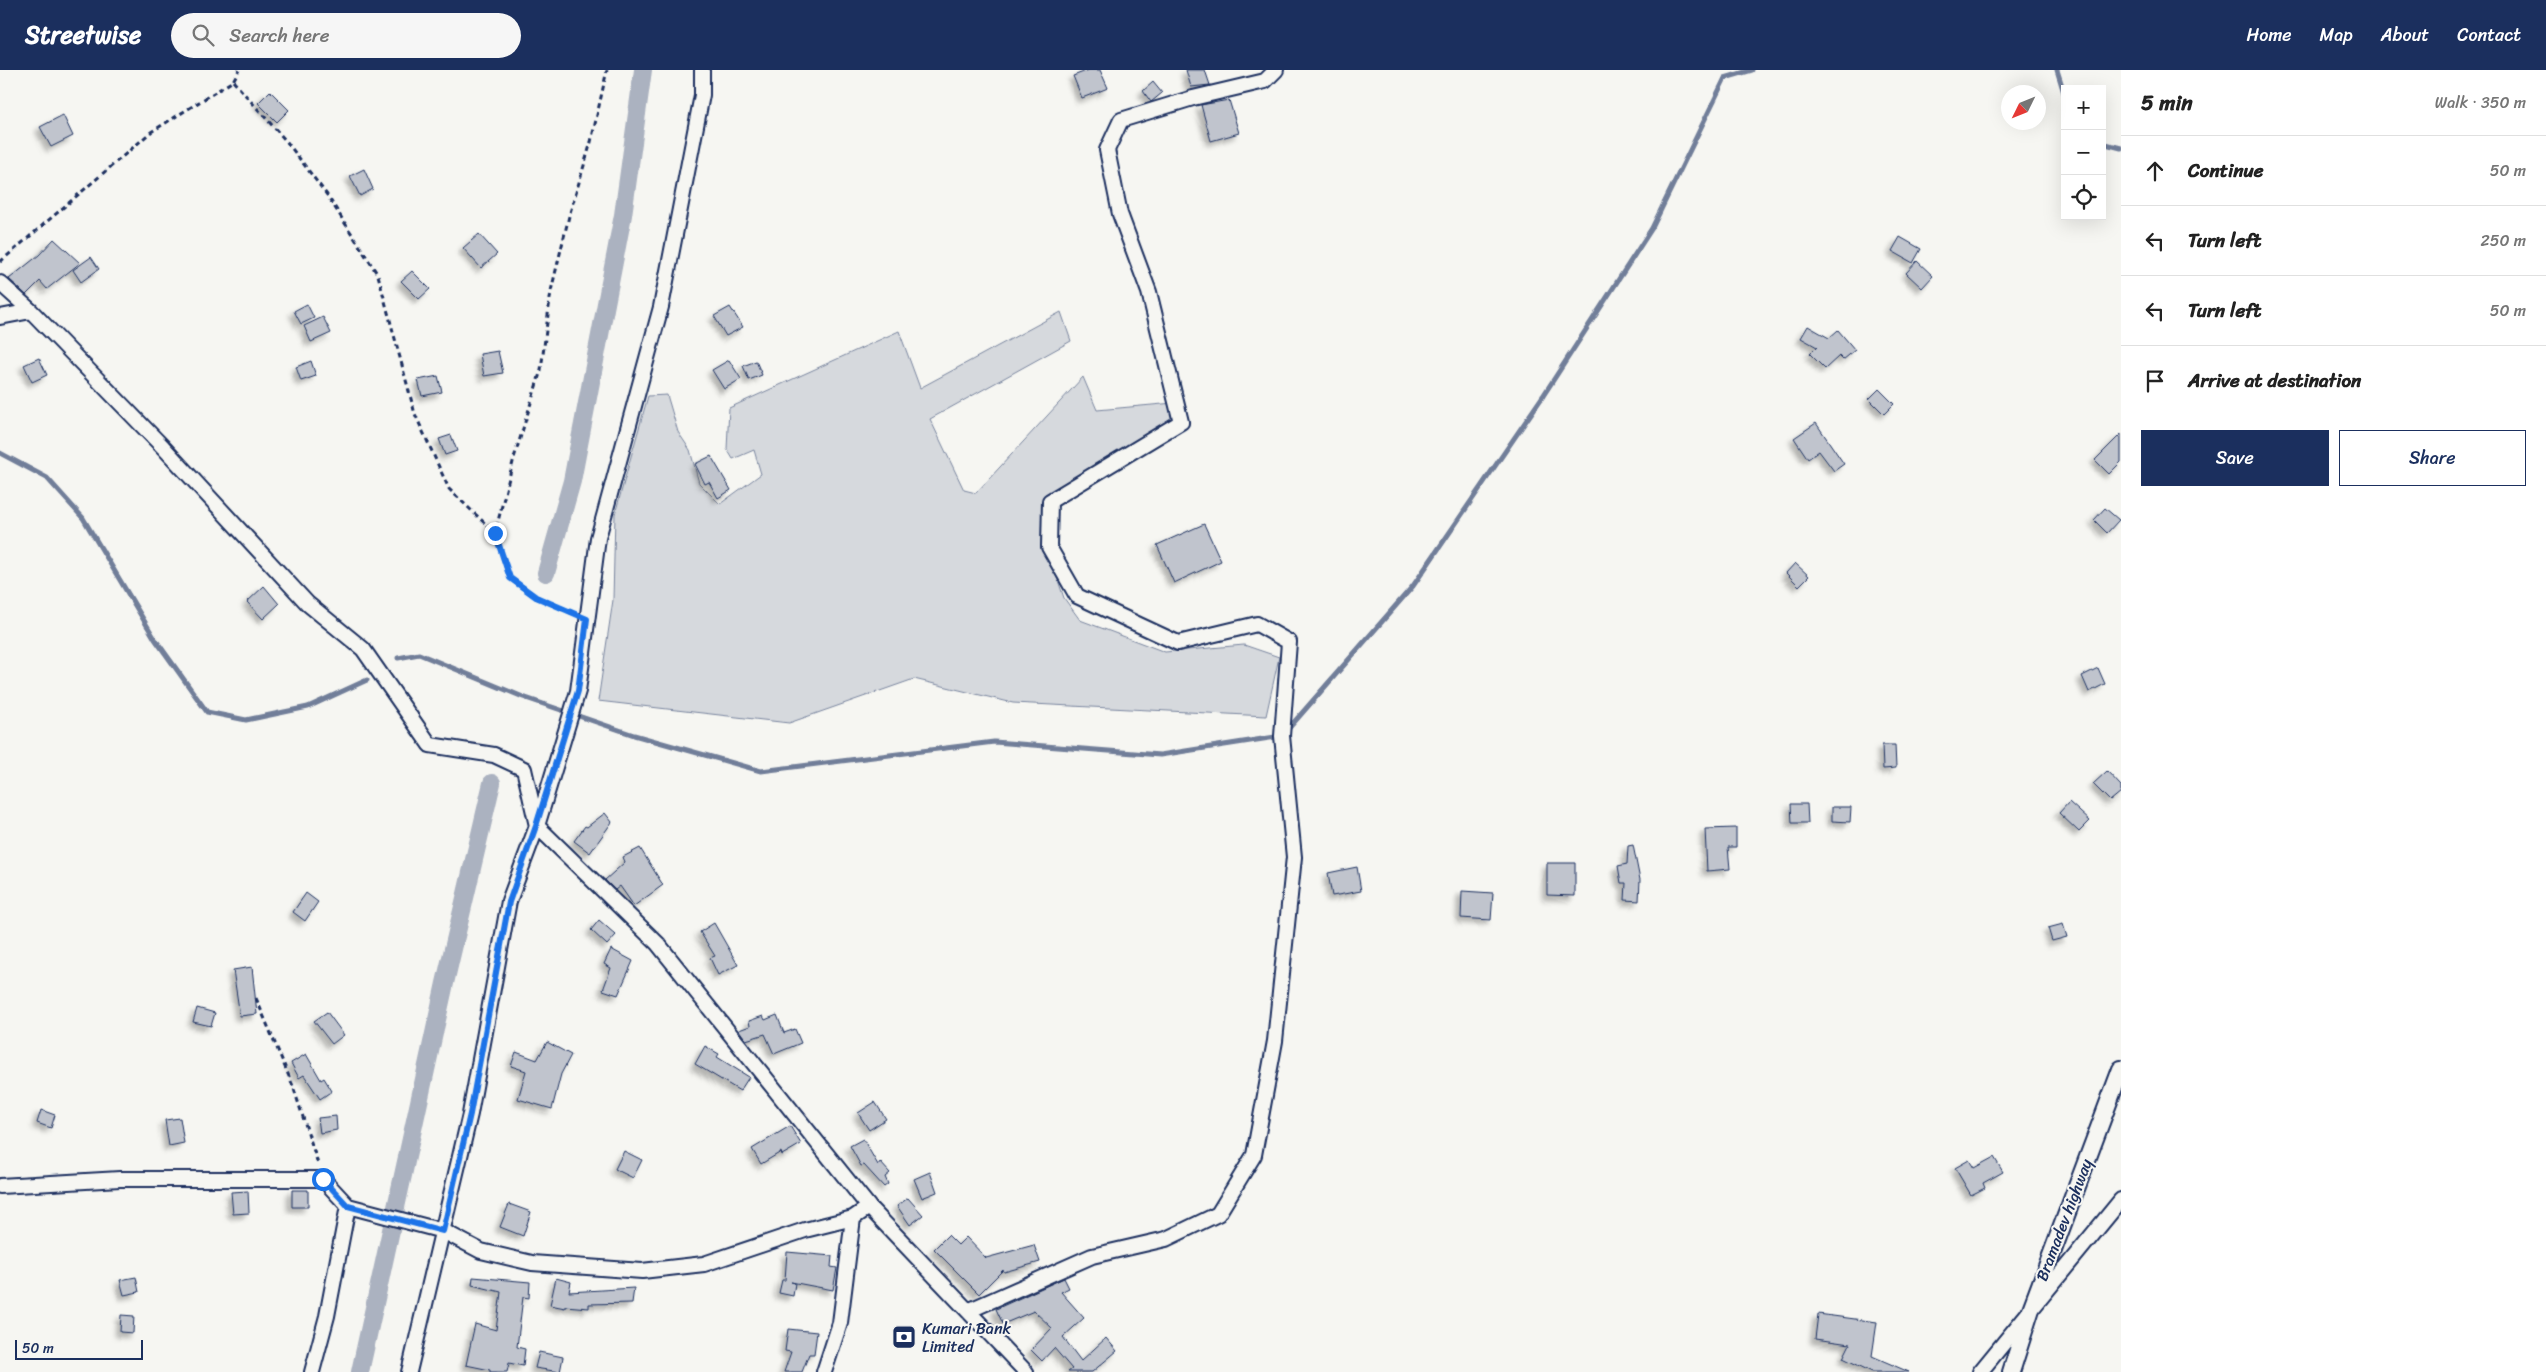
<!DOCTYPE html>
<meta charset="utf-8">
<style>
body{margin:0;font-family:Sriracha,sans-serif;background:#f6f6f6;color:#222}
.controls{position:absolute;right:15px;top:15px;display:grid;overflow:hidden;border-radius:0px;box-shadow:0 5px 20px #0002}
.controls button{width:45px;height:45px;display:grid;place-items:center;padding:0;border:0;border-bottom:1px solid #e0e0e0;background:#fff;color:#222;font:25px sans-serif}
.compass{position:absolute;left:2001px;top:15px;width:45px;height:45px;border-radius:50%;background:#fff;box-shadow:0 5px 20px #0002;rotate:227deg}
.scale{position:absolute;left:15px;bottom:12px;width:128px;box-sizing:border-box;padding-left:5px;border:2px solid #1b2f5e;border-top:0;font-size:14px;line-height:18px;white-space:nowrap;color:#1b2f5e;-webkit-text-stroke:4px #f6f6f2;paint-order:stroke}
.stop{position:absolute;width:15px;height:15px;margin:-11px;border:4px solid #1a73e8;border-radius:50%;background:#fff}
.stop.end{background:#1a73e8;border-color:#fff;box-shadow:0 1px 5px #0008}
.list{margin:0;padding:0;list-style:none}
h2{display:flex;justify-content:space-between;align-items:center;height:65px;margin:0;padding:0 20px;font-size:21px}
h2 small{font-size:16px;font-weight:400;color:#767676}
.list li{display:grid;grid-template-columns:32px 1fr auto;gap:15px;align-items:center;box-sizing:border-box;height:70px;padding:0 20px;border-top:1px solid #e0e0e0}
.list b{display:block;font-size:19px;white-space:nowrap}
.list em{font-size:16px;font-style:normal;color:#767676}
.actions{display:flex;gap:10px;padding:15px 20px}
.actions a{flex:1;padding:11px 0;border:1px solid #1b2f5e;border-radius:0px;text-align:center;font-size:18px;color:#1b2f5e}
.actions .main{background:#1b2f5e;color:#fff}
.icon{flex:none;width:28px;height:28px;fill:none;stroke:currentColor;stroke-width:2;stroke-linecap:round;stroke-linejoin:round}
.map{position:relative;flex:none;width:2121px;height:1302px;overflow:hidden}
header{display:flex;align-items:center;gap:30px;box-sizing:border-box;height:70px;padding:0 25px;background:#1b2f5e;color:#fff}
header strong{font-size:24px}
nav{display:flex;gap:28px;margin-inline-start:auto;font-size:18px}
.search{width:350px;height:45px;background:#f6f6f6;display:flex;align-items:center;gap:12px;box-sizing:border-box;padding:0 18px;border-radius:28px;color:#767676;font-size:19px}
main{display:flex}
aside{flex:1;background:#fff}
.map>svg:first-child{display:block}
</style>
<header>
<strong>Streetwise</strong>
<div class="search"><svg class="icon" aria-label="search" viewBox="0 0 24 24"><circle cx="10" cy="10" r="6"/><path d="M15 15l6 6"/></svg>Search here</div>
<nav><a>Home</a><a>Map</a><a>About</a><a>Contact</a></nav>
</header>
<main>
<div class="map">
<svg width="2121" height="1302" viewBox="0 0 2121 1302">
<defs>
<filter id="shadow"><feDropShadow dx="-4.5" dy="4.5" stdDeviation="2.5" flood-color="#0004"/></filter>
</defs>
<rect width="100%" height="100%" fill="#f6f6f2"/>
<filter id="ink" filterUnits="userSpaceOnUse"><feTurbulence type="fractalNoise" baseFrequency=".02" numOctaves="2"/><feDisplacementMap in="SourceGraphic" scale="10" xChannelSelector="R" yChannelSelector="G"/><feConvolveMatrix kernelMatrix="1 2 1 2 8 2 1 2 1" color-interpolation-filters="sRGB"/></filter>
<g filter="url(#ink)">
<path fill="#d6d9dd" stroke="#78849e" d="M1061 242 1071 271 930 349 964 420 976 423 1083 307 1097 340 1174 333 1175 351 1045 427 1046 475 1064 528 1080 550 1165 582 1244 575 1279 587 1266 646 1013 633 914 609 789 653 598 631 613 530 615 444 648 326 667 325 678 362 690 380 699 413 720 434 761 404 754 380 733 389 727 379 729 338 899 261 920 318Z"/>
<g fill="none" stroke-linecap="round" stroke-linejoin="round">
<path stroke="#717e99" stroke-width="5" d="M2057 0 2065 26
M2102 73 2121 78
M0 383 47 408 83 448 155 569 207 642 246 650 308 637 367 610
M398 588 419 584 523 627 634 665 761 701 994 672 1160 685 1282 666 1413 516 1543 326 1652 158 1725 8 1752 0"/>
<path stroke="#abb2c0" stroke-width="18" d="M546 503 572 411 623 145 643 0
M360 1302 445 913 492 713"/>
</g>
<path fill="#c0c4cd" stroke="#1b2f5e" filter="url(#shadow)" d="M1089 0H1100L1108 18 1082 28 1073 6Z
M1186 0H1205L1210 15 1191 17Z
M1153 12 1162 23 1151 32 1143 21Z
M270 21 289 40 277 52 258 33Z
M1229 30 1239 63 1211 71 1201 35Z
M63 45 73 66 51 77 40 57Z
M364 99 373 119 360 126 350 106Z
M479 164 497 184 481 198 463 178Z
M1900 167 1921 179 1913 193 1892 181Z
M54 169 80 193 47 219 40 211 26 225 9 209 39 185Z
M91 187 99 199 81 212 73 200Z
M1917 191 1933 206 1922 218 1906 203Z
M412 201 430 219 419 229 401 211Z
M307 234 314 248 301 254 294 241Z
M730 237 743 257 726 266 714 246Z
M323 247 331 263 311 272 304 256Z
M1808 256 1829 268 1838 260 1855 280 1843 290 1839 286 1825 299 1810 284 1817 277 1801 268Z
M498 281 503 303 484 306 480 284Z
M39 288 47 305 32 312 24 295Z
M729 290 741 309 724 319 712 300Z
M311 291 316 306 301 311 296 297Z
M756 291 762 305 749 310 743 296Z
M438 306 442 322 422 326 418 310Z
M1879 319 1894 334 1884 344 1869 329Z
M1816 353 1844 394 1834 401 1819 381 1808 389 1794 368Z
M2121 364V392L2109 404 2095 390Z
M451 365 457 381 445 385 439 369Z
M711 386 731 420 718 428 709 412 705 414 695 394Z
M2105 438 2119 450 2107 463 2094 450Z
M1204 454 1221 491 1174 513 1157 475Z
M1795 493 1809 506 1799 516 1786 503Z
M264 516 279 534 263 549 247 532Z
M2098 598 2105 614 2089 622 2082 606Z
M1882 675H1895L1896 698 1883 699Z
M2107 701 2121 716V722L2110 731 2093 714Z
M2069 732 2090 751 2079 762 2059 743Z
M1791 734H1807L1808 753H1792Z
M1832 737H1851L1850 752 1832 751Z
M605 743 612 752 590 783 574 771 585 756 587 757Z
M1736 758V777H1728L1730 799 1707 801 1705 759Z
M1633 775 1640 810 1639 831 1625 830 1626 813H1621L1618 796 1627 794 1628 776Z
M640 778 663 815 634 836 620 816 615 820 605 810 625 792 623 787Z
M1547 793H1575V826L1547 825Z
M1357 797 1361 821 1332 826 1328 803Z
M1462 821 1493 823 1491 850 1461 848Z
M306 823 318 832 305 851 293 842Z
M599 850 616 865 607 875 591 860Z
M714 853 738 895 718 905 710 888 715 886 700 862Z
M2063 854 2067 867 2052 871 2048 858Z
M611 879 633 891 618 925 603 920 611 898 604 894Z
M252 897 257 944 240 946 233 900Z
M197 938 215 943 211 956 193 952Z
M327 942 344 965 332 974 314 951Z
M777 945 784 963 795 959 801 973 774 984 765 964 746 970 739 960 750 956 749 951 763 946 765 950Z
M547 972 571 985 561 1004 552 1039 518 1029 526 1001 511 996 516 982 537 990Z
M705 976 719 984 717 987 749 1007 740 1021 695 994Z
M306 984 321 1010 324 1008 332 1021 320 1029 304 1005 299 1008 291 993Z
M875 1032 886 1049 869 1060 858 1043Z
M41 1040 55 1045 51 1058 37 1053Z
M336 1046 337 1060 320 1063 318 1048Z
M180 1048 184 1073 169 1076 165 1050Z
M790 1056 801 1074 782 1085 781 1082 761 1094 752 1079Z
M863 1069 878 1095 880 1092 890 1103 885 1107 888 1114 884 1117 864 1095 861 1096 850 1076Z
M624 1081 642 1090 633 1108 615 1099Z
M1994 1087 2003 1102 1983 1113 1985 1118 1971 1125 1955 1098 1969 1090 1974 1098Z
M930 1102 937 1122 922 1128 914 1109Z
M292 1120H308V1137H292Z
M248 1121 249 1143 233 1144 231 1122Z
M908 1128 923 1145 910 1155 897 1136Z
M509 1134 531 1142 523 1166 500 1157Z
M948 1165 958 1175 966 1167 986 1188 1034 1175 1040 1192 1004 1202 1003 1200 979 1224 934 1179Z
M787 1182 832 1186 831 1197 837 1198 833 1220 791 1212 795 1213 793 1226 779 1223 782 1210H785Z
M136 1207 139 1222 124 1225 120 1210Z
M473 1207 530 1212 529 1228 523 1227 517 1277 525 1279 523 1296 509 1293 507 1302H490V1300L466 1295 475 1254 496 1260 501 1222 472 1215Z
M556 1208 571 1212 569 1222 634 1218 632 1233 589 1234V1238L565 1236V1238L550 1235Z
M1064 1208 1069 1218 1061 1222 1084 1248 1063 1267 1081 1291 1106 1268 1117 1281 1092 1302H1068L1072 1299 1054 1278 1042 1291 1031 1280 1052 1258 1034 1241 1003 1254 996 1239Z
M1818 1244 1877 1252 1872 1286 1909 1302H1872L1843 1288 1850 1274 1815 1269Z
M121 1245 134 1246 133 1263 120 1262Z
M788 1259 817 1262 814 1284H809L802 1302H784L791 1282 785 1281Z
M539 1282 563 1287 560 1302 535 1298Z"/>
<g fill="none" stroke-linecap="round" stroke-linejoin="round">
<g stroke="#1b2f5e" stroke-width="18">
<path id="minor" d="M0 213 31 241 163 377 308 534 363 579 430 675 494 685 524 699 537 756 658 874 869 1137 1026 1302
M0 247 31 241
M0 1116 120 1109H323L348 1136 443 1161 481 1181 532 1193 642 1201 704 1194 805 1160 853 1148 869 1137
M968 1241 1092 1186 1166 1169 1218 1144 1254 1085 1275 971 1294 787 1282 666 1289 572 1257 554 1178 573 1077 526 1049 477 1050 431 1181 352 1149 222 1120 144 1107 80 1121 50 1193 28 1265 11 1276 0
M312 1302 327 1246 348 1136
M409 1302 470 1044 509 831 537 756 578 621 598 468 661 237 702 25V0
M824 1302 840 1253 853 1148
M1980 1302 2121 1130"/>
</g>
<g stroke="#1b2f5e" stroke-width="20">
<path id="tertiary" d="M2011 1302 2031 1239 2121 999"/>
</g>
<path stroke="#1b2f5e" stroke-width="3" stroke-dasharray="5 4" stroke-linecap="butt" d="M233 11 287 72 327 125 378 205 415 344 449 419 494 462
M0 192 151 62 233 11 239 0
M573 543 536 527 510 508 495 463 514 388 541 300 551 221 569 146 591 72 607 0
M256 928 293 1016 318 1094"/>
<use href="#minor" stroke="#f6f6f2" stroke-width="14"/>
<use href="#tertiary" stroke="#f6f6f2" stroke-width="16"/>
</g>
</g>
<g fill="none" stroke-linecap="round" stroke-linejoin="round" filter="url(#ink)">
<path stroke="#1a73e8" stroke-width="6" d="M323 1109 348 1136 443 1161 470 1044 509 832 536 756 578 621 587 549 536 527 510 508 495 463"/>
</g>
<defs>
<g id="bank-square" transform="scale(1.25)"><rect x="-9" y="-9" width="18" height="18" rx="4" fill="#1b2f5e" stroke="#f6f6f2"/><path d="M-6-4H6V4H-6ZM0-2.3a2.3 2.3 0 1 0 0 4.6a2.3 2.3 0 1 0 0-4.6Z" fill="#fff"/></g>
</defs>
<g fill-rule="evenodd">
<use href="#bank-square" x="904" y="1267"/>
</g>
<g text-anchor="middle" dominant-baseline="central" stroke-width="4" stroke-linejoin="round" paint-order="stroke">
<g font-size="16" fill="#1b2f5e" stroke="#f6f6f2">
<text transform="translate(2064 1150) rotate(-69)">Bramadev highway</text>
</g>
<g font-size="16" fill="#1b2f5e" stroke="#f6f6f2" text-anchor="start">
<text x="922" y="1258">Kumari Bank<tspan x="922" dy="18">Limited</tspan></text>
</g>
</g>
</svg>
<div class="controls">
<button>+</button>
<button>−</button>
<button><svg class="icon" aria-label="locate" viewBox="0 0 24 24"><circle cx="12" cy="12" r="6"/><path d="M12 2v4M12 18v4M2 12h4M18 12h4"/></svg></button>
</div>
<svg class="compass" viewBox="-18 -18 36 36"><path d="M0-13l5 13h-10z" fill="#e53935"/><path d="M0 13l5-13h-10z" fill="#767676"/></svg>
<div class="scale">50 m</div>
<div class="stop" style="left:323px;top:1109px"></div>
<div class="stop end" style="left:495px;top:463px"></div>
</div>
<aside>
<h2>5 min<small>Walk · 350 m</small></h2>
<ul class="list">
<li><svg class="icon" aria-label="ahead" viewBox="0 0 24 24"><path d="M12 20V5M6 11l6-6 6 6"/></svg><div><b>Continue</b></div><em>50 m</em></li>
<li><svg class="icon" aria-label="left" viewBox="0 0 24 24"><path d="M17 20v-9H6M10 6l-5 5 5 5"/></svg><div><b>Turn left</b></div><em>250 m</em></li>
<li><svg class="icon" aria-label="left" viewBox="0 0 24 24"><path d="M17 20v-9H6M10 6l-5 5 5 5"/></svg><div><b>Turn left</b></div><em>50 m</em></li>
<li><svg class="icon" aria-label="arrive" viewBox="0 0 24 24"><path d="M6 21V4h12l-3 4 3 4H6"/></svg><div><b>Arrive at destination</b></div></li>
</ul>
<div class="actions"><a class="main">Save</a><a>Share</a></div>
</aside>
</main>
